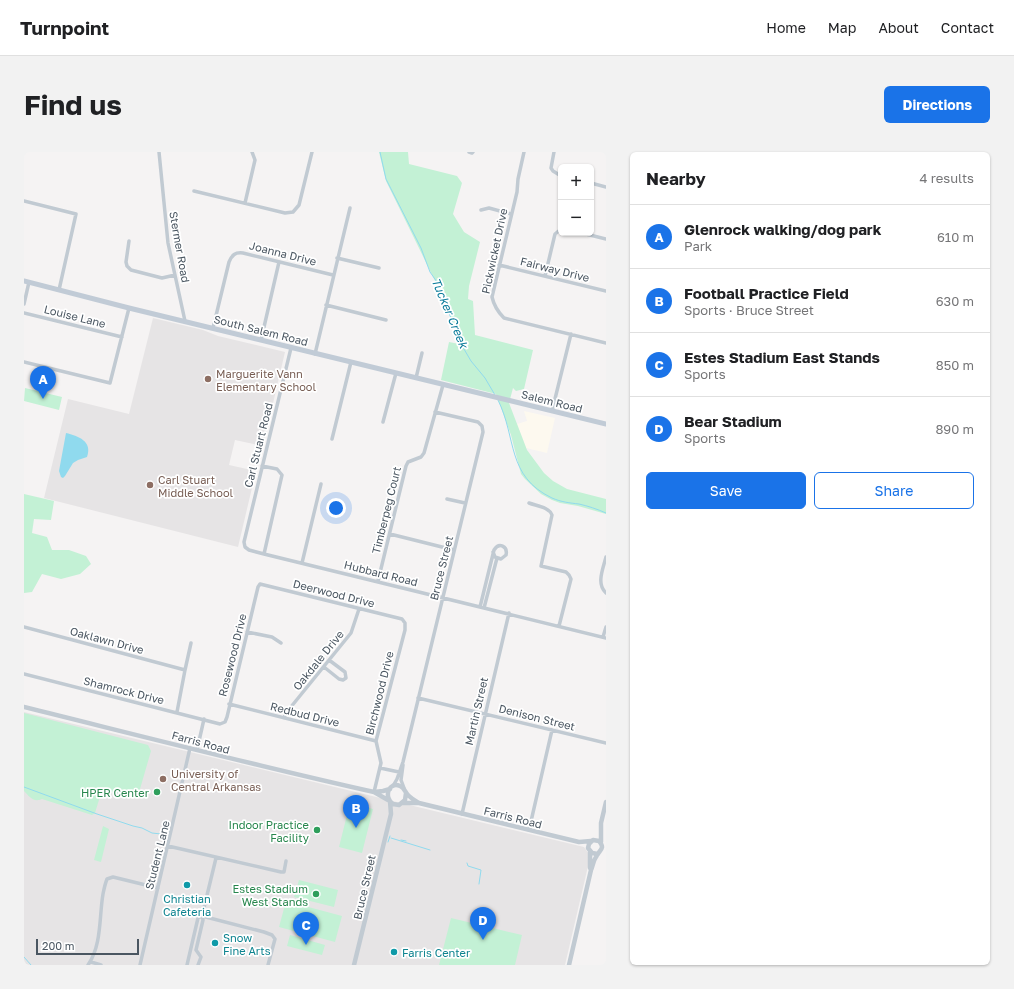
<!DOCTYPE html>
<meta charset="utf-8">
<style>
body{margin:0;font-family:"Golos Text",sans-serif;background:#f2f2f2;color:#202124}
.controls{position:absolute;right:12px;top:12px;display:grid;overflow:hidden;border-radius:6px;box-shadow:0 1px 3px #0004}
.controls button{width:36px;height:36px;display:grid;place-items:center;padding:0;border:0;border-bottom:1px solid #e0e0e0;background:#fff;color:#202124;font:20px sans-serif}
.scale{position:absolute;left:12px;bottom:10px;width:103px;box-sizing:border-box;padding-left:4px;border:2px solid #4a5661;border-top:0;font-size:11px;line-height:14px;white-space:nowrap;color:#4a5661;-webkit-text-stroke:3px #fff;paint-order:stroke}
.you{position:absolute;left:312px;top:356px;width:14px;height:14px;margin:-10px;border:3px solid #fff;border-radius:50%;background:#1a73e8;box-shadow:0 0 0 6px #1a73e833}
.badge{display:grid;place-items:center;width:26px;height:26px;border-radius:50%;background:#1a73e8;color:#fff;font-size:13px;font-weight:700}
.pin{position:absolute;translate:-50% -33px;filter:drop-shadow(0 1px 2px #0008)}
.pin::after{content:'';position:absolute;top:21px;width:14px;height:12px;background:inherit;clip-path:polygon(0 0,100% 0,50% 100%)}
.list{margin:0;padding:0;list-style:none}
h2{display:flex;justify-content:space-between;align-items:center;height:52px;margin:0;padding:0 16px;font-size:17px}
h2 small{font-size:13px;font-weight:400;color:#757577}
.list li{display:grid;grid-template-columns:26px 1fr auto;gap:12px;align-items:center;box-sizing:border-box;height:64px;padding:0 16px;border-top:1px solid #e0e0e0}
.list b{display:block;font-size:15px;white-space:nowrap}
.list p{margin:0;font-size:13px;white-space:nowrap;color:#757577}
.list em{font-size:13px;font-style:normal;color:#757577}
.actions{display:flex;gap:8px;padding:12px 16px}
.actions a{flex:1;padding:9px 0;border:1px solid #1a73e8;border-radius:6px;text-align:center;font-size:14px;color:#1a73e8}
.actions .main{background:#1a73e8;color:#fff}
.map{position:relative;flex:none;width:582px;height:813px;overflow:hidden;border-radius:6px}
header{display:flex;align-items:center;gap:24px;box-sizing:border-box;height:56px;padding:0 20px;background:#fff;border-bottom:1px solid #e0e0e0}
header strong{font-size:19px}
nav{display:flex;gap:22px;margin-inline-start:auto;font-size:14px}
.intro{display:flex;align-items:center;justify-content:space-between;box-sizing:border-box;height:96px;padding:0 24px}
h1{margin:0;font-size:28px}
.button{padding:10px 18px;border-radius:6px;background:#1a73e8;color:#fff;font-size:14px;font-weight:700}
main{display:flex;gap:24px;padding:0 24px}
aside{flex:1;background:#fff;border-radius:6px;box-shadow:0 1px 3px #0004}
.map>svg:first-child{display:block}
</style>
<header>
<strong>Turnpoint</strong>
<nav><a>Home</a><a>Map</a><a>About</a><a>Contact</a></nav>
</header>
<div class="intro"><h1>Find us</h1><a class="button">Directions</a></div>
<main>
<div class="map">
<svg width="582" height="813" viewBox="0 0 582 813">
<rect width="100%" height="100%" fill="#f5f3f3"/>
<path fill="#fdf9ef" d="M500 259 531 266 523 301 502 296 493 272 503 269Z"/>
<path fill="#e6e4e5" d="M129 166 179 178 194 184 261 200 239 294 211 288 205 313 232 319 214 395 20 346 44 247 105 262Z
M0 560 560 695 565 702V710L541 813H0Z"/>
<path fill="#c3f1d5" d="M355 0H384L385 12 433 24 438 31 429 62 440 80 456 90 445 134 444 147 449 149 451 183 509 198 500 237 492 239 489 236 485 251 503 298 520 321 529 329 543 337 582 347V362L554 354 536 351 528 348 517 342 501 327 497 322 487 283 472 242 417 228 425 190 435 192 419 142 410 127 393 92 362 29Z
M1 236 38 245 35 258 0 249Z
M0 342 30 349 27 368 10 367 8 381 23 385 28 398H45L62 404 67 412 56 422 37 427 18 422 8 440 0 441Z
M0 561 124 593 127 599 114 644 111 645 78 638 71 661 68 663 18 647C9 651 5 644 0 639Z
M326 651 349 657 338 701 315 695Z
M79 674 85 677 77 710 70 708Z
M275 728 314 738 310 755 270 745Z
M262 749 318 764 311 790 255 775Z
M427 766 498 783 491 813H415Z
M266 783 301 793 298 803 263 794Z"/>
<path fill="#90daee" d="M42 281C54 284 69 289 63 305L54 308 49 311 41 324 39 326 37 325 35 319Z"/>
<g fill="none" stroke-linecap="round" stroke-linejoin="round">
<path stroke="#90daee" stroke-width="1" d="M356 0 362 27 397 96 406 120 413 130 437 192 447 209 461 226 471 243
M474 248C493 286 482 324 528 346 537 350 546 351 555 352 564 354 573 357 582 361
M0 635 73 662 109 674 118 676 128 681 137 682 140 685
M367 686 406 698
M377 688 382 689
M364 690 366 684
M443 711 444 714 457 718 455 732
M0 805 7 813"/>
<path stroke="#c1cad2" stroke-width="3.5" d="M135 0 144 91 161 169
M445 0 448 1 449 0
M500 0 494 27 493 40 468 145C470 154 473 159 480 166L582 191
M530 0 527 16 529 19 537 24
M567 31 582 35
M170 39 261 61 269 60 275 53 288 0
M0 49 52 62 35 138
M221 51 231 8 228 0
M457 58 465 56 487 62
M558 81 582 87
M105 89 102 110 103 114 107 118 138 126 151 123
M313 106 355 116
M475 113 582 139
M521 124 531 82 537 77
M0 152 5 130
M302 153 362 168
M0 161 98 185
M189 176 205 110C208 103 211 100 219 101L309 123
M237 188 255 110
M267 196 220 390 221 395 225 398 240 402 582 486
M291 202 326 56
M0 210 86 231 105 156
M392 226 398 201
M528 259 547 182
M359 270 372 221
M308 287 327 210
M238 314 253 317 258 323 240 402
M423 347 441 351
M505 351C513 354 525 355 528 363L517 414 542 420 545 423 547 427 535 474
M366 382 430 398
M582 405C579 417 572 432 582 441
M278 411 297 332
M354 429 382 314 384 310 397 305 400 301 419 233
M456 455 470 398C475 390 484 394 482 403L477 407 471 405 469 400
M460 456 473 406
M0 475 161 518
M223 480 248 485 257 491
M579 485 582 475
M300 515 315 527 319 528 322 526 321 520 305 508
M0 522 196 572 201 570 203 565 234 435 236 432 378 467 381 471V478L352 589 357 611 350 640
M394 546 582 591
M205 552 352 589
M153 560 161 518 167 491
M260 566 262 561 327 481 335 457
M173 598 180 567
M379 613 377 628 380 636
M356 616 375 620
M369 634 373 627 379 610 459 280 458 274 454 270 411 260
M438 662 485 461
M505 678 528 578
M144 694 257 720H260L262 709
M178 764 240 780 248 783 251 787 244 813
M67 810 77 813
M64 813C78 793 75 765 79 742 80 737 81 732 83 727L89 725 134 736
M116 813 166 596
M163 813 174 766 178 764
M174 813 177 805 172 798 179 768 178 764 192 706"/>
<path stroke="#c1cad2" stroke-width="4.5" d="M0 555C117 584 233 614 350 640L364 648
M350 640 359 639 366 637
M382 641 381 648 375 653 369 652C359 645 365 629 376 634 381 636 381 641 385 644 388 647 392 649 395 651
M378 651H395L555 690 567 689
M577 690V671L582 650
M566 700V716
M330 813 367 662 366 649
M545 813 567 718C569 714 569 709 572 705 575 698 582 697 575 689L569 688 565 692 564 696 568 701 574 702"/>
<path stroke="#c1cbd6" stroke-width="5" d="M0 129 105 156 582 272"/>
</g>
<g fill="#8d6e63" stroke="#fff" stroke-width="1.5">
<circle cx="184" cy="227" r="4"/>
<circle cx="126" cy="333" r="4"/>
<circle cx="139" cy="627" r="4"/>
</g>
<g fill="#2e9e5b" stroke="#fff" stroke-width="1.5">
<circle cx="133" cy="640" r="4"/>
<circle cx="293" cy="678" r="4"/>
<circle cx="292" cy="742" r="4"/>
</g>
<g fill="#0f9aa8" stroke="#fff" stroke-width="1.5">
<circle cx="163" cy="733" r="4"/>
<circle cx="191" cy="791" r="4"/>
<circle cx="370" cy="800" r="4"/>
</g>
<g text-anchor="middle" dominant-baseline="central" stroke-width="3.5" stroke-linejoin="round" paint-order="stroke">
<g font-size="11" fill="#4a5661" stroke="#fff">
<text transform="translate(156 95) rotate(80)">Stermer Road</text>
<text transform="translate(470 99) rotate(-78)">Pickwicket Drive</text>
<text transform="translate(259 101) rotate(14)">Joanna Drive</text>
<text transform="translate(531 117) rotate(14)">Fairway Drive</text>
<text transform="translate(51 164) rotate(14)">Louise Lane</text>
<text transform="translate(237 178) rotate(14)">South Salem Road</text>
<text transform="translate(528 249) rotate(14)">Salem Road</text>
<text transform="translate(234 293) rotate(-76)">Carl Stuart Road</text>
<text transform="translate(362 358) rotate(-76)">Timberpeg Court</text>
<text transform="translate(417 416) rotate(-76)">Bruce Street</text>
<text transform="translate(357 421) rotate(14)">Hubbard Road</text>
<text transform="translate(310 441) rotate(14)">Deerwood Drive</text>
<text transform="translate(83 488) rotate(15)">Oaklawn Drive</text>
<text transform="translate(208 503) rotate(-76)">Rosewood Drive</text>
<text transform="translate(294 508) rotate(-51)">Oakdale Drive</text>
<text transform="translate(100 538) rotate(14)">Shamrock Drive</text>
<text transform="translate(355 541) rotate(-76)">Birchwood Drive</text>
<text transform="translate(452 559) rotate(-77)">Martin Street</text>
<text transform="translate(281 562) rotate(14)">Redbud Drive</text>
<text transform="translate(513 565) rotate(14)">Denison Street</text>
<text transform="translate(177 590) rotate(15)">Farris Road</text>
<text transform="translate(489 665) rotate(14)">Farris Road</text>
<text transform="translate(133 703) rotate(-76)">Student Lane</text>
<text transform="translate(340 735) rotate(-77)">Bruce Street</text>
</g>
<g font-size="11" fill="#785e54" stroke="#fff" text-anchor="start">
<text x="192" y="221">Marguerite Vann<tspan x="192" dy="13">Elementary School</tspan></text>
<text x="134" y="327">Carl Stuart<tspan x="134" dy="13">Middle School</tspan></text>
<text x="147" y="621">University of<tspan x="147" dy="13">Central Arkansas</tspan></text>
</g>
<g font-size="11" fill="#27864d" stroke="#fff" text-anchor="end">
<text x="125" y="640">HPER Center</text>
<text x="285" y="672">Indoor Practice<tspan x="285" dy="13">Facility</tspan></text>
<text x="284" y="736">Estes Stadium<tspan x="284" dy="13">West Stands</tspan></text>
</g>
<g font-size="11" fill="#0d838f" stroke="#fff" text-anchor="start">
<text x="163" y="746" text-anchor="middle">Christian<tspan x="163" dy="13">Cafeteria</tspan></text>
<text x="199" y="785">Snow<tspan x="199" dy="13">Fine Arts</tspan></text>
<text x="378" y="800">Farris Center</text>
</g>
<g font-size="12" font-style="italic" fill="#0c7c9b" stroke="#fff">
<text transform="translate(426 161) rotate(67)">Tucker Creek</text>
</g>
</g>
</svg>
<div class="controls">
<button>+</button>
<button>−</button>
</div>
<div class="scale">200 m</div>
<div class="you"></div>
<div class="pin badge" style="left:19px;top:247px">A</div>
<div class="pin badge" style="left:332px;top:676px">B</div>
<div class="pin badge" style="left:282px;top:793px">C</div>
<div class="pin badge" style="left:459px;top:788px">D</div>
</div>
<aside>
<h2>Nearby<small>4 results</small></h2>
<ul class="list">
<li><span class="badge">A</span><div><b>Glenrock walking/dog park</b><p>Park</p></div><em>610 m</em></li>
<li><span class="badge">B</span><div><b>Football Practice Field</b><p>Sports · Bruce Street</p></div><em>630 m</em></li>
<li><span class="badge">C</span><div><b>Estes Stadium East Stands</b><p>Sports</p></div><em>850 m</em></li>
<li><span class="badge">D</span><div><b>Bear Stadium</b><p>Sports</p></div><em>890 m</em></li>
</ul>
<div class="actions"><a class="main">Save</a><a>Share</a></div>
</aside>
</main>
